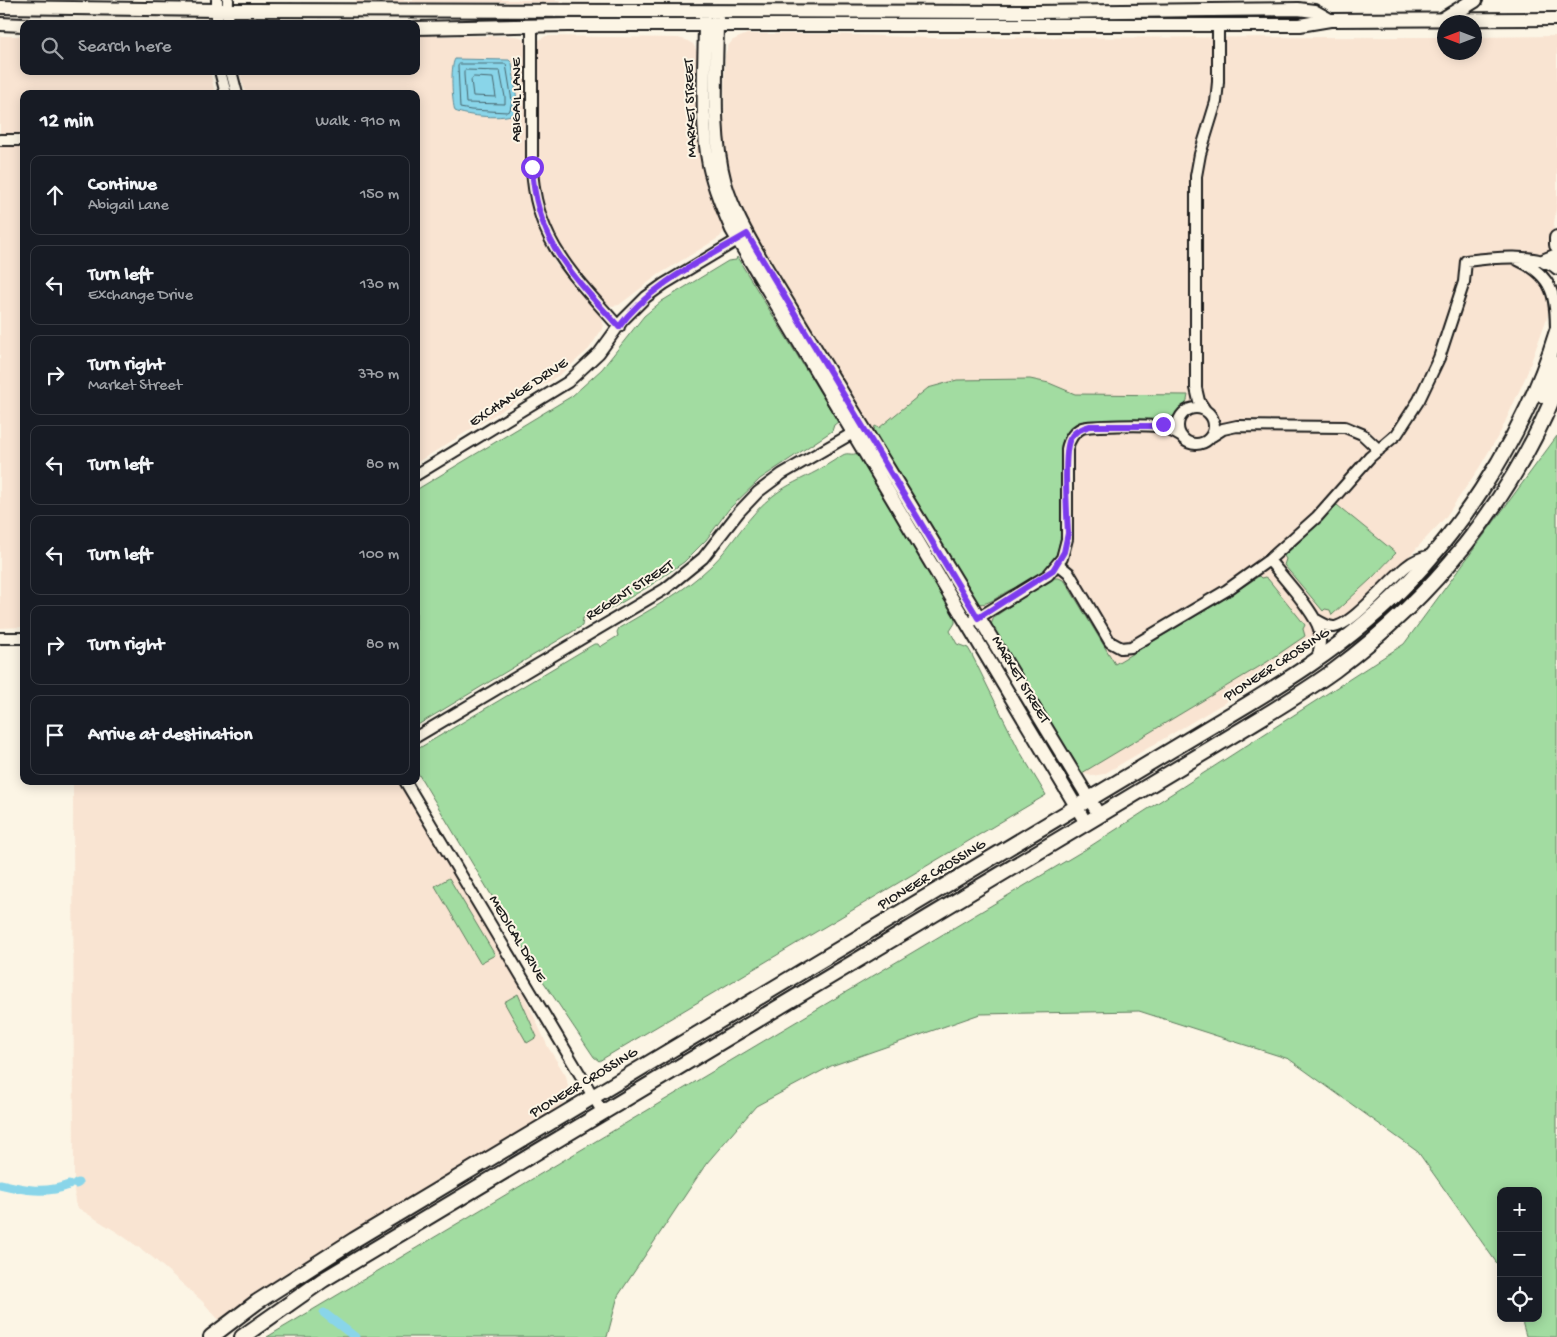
<!DOCTYPE html>
<meta charset="utf-8">
<style>
body{margin:0;font-family:"Gochi Hand",sans-serif;background:#242831;color:#f1f3f6}
.controls{position:absolute;right:15px;bottom:15px;display:grid;overflow:hidden;border-radius:10px;box-shadow:0 2px 12px #0003}
.controls button{width:45px;height:45px;display:grid;place-items:center;padding:0;border:0;border-bottom:1px solid #363941;background:#171b24;color:#f1f3f6;font:25px sans-serif}
.compass{position:absolute;left:1437px;top:15px;width:45px;height:45px;border-radius:50%;background:#171b24;box-shadow:0 2px 12px #0003;rotate:270deg}
.stop{position:absolute;width:15px;height:15px;margin:-11px;border:4px solid #7c3aed;border-radius:50%;background:#fff}
.stop.end{background:#7c3aed;border-color:#fff;box-shadow:0 1px 5px #0008}
.list{margin:0;padding:0;list-style:none}
h2{display:flex;justify-content:space-between;align-items:center;height:65px;margin:0;padding:0 20px;font-size:21px}
h2 small{font-size:16px;font-weight:400;color:#9ea1a6}
.list li{display:grid;grid-template-columns:32px 1fr auto;gap:15px;align-items:center;box-sizing:border-box;height:80px;margin:0 10px 10px;padding:0 10px;border:1px solid #363941;border-radius:10px}
.list b{display:block;font-size:19px;white-space:nowrap}
.list p{margin:0;font-size:16px;white-space:nowrap;color:#9ea1a6}
.list em{font-size:16px;font-style:normal;color:#9ea1a6}
.icon{flex:none;width:28px;height:28px;fill:none;stroke:currentColor;stroke-width:2;stroke-linecap:round;stroke-linejoin:round}
.map{position:relative;flex:none;width:1557px;height:1337px;overflow:hidden}
.search{position:absolute;background:#171b24;box-shadow:0 2px 12px #0003;left:20px;top:20px;width:400px;height:55px;display:flex;align-items:center;gap:12px;box-sizing:border-box;padding:0 18px;border-radius:10px;color:#9ea1a6;font-size:19px}
.panel{position:absolute;background:#171b24;box-shadow:0 2px 12px #0003;left:20px;top:90px;width:400px;height:695px;border-radius:10px}
.map>svg:first-child{display:block}
</style>
<div class="map">
<svg width="1557" height="1337" viewBox="0 0 1557 1337">
<rect width="100%" height="100%" fill="#fcf5e5"/>
<filter id="ink" filterUnits="userSpaceOnUse"><feTurbulence type="fractalNoise" baseFrequency=".02" numOctaves="2"/><feDisplacementMap in="SourceGraphic" scale="10" xChannelSelector="R" yChannelSelector="G"/><feConvolveMatrix kernelMatrix="1 2 1 2 8 2 1 2 1" color-interpolation-filters="sRGB"/></filter>
<g filter="url(#ink)">
<path fill="#f9e4d2" d="M356 0H561V2H356Z
M747 34H830L931 38 1444 37V52H1474L1475 37 1557 36V202L1551 245 1548 315 1526 376 1501 431 1479 468 1445 518 1386 581 1326 636 1299 657 1268 677 1104 774 1092 776 1084 774 1078 768 759 244 734 195 724 154 725 55 728 46 733 40Z
M0 36H24V71H210L215 94H24V627L0 628Z
M416 36H515L521 37 525 41 526 46 528 186 535 220 545 244 556 264 601 316 604 326 589 349 561 374 416 463V94H246L239 71H416Z
M546 36 678 38 686 40 693 44 699 55 724 231 720 237 658 275 619 305 612 306 605 303 575 270 556 240 543 208 538 168 537 46 539 40Z
M73 781H398L521 988 548 1047 566 1076 568 1086 564 1102 556 1109 288 1271 219 1320 202 1301 152 1257 120 1234 78 1208 75 1203 74 1188Z"/>
<path fill="#a2dca1" stroke="#5f7c5e" d="M737 257 838 422 834 425 832 431 760 479 729 509 706 540 684 562 651 585 609 610 606 611 601 608 583 618 582 626 416 726V490L572 396 602 369 644 316 662 301 728 261 736 260Z
M1030 379 1049 383 1075 394 1188 395C1185 425 1145 422 1123 423 1108 423 1094 424 1079 424 1069 429 1065 435 1061 445 1060 473 1068 542 1052 563 1043 576 1024 584 1010 590 999 595 988 607 975 603L873 434 875 426 879 428 928 388 957 380Z
M1557 436V1337L1526 1336 1521 1318H1538V1191H1501V1269L1418 1152 1289 1059 1139 1011 980 1014 831 1066 756 1106 706 1164 618 1296 607 1337H267L1086 849 1404 644Z
M857 453 955 616V623L950 631 957 644 968 648 971 653 1019 750 1046 795 599 1061 594 1057 543 981 416 770V750L594 644H598L600 647 618 636 617 632 619 628C651 609 684 592 711 566 734 544 747 515 774 495 787 485 802 479 817 471 826 466 834 460 843 455 848 452 852 456 857 453Z
M1337 505 1396 553 1371 579 1332 615 1330 610 1325 609 1323 611 1284 565 1286 559 1284 556Z
M1259 576 1261 578 1265 577 1268 579 1305 625 1303 629 1305 636 1267 662 1082 773 990 627 994 617 1028 594 1053 578H1059L1065 581 1115 664 1231 595Z
M449 878 495 955 480 963 435 886Z
M518 994 537 1037 527 1043 504 1002Z"/>
<path fill="#89d5e9" stroke="#5d8b97" d="M455 59 509 60 512 63 517 101 515 113C506 120 466 116 455 111 452 102 450 67 455 59Z"/>
<g fill="none" stroke-linecap="round" stroke-linejoin="round">
<path stroke="#48666e" stroke-width="1" d="M460 64H506L512 101 510 110 507 112 471 110 460 108 458 66Z
M466 70 500 71 505 97V104L466 103 464 75V71Z
M474 77 493 78 496 97 473 96 471 80Z"/>
<path stroke="#89d5e9" stroke-width="9" d="M0 1184C25 1190 45 1194 69 1185
M76 1184 78 1183
M324 1313 355 1337"/>
<g stroke="#1c1c1c" stroke-width="14">
<path id="minor" d="M217 24V0
M227 24 228 0
M532 25V167C535 240 573 275 619 327
M220 71 226 94
M231 71 237 94
M0 140H24
M1518 260C1554 276 1556 297 1556 333
M1178 426a18 18 0 1 1 36 0a18 18 0 1 1-36 0Z
M1205 410 1199 401 1196 388V176L1200 154 1216 102 1218 82V26
M1212 436 1223 429 1237 426 1345 427 1362 434 1379 450
M416 475 568 382 599 353 623 320 646 297 664 284 744 236
M1269 560C1281 575 1315 612 1319 629 1321 639 1320 650 1317 660
M1058 564 1069 573 1110 642 1121 648 1131 647 1227 590 1269 560 1317 517 1370 457 1397 434 1419 400 1439 358 1464 282 1466 261C1489 258 1540 252 1557 269
M1315 619C1320 622 1326 626 1333 627 1351 627 1391 578 1407 566 1414 560 1423 557 1432 555
M973 621 1048 575 1062 558 1067 539V449C1069 440 1073 432 1082 428 1091 425 1145 425 1156 426 1166 428 1174 432 1182 437
M0 638H24
M416 737 665 589 703 558 739 512 758 492 782 474 853 433 858 428
M405 781 603 1113"/>
</g>
<g stroke="#1c1c1c" stroke-width="16">
<path id="major" d="M0 7 217 10 1034 12 1298 9 1314 11 1330 20
M717 18C717 71 711 132 725 183 733 210 747 235 761 259L1099 815
M705 19C705 64 700 121 709 165 714 188 723 209 732 230L1086 823
M0 24 24 25
M416 28 567 25H1300L1330 20 1557 19"/>
</g>
<g stroke="#1c1c1c" stroke-width="18">
<path id="highway" d="M1444 19 1475 0
M1557 238V245
M1545 261 1557 256
M1544 396 1557 364
M211 1337 257 1302 354 1240 1248 704C1289 679 1330 653 1366 622 1452 550 1525 437 1557 331
M242 1337 323 1280 1210 749C1252 723 1295 699 1335 670 1433 597 1511 502 1557 388"/>
</g>
<use href="#minor" stroke="#fcf5e5" stroke-width="10"/>
<use href="#major" stroke="#fcf5e5" stroke-width="12"/>
<use href="#highway" stroke="#fcf5e5" stroke-width="14"/>
</g>
</g>
<g fill="none" stroke-linecap="round" stroke-linejoin="round" filter="url(#ink)">
<path stroke="#7c3aed" stroke-width="6" d="M532 167C536 241 572 275 619 327 649 285 703 260 747 234L978 618 1053 570 1064 552 1068 533C1067 514 1063 451 1070 439 1074 431 1082 428 1090 426H1157L1163 424"/>
</g>
<g text-anchor="middle" dominant-baseline="central" stroke-width="4" stroke-linejoin="round" paint-order="stroke">
<g font-size="15" fill="#1c1c1c" stroke="#fcf5e5">
<text transform="translate(517 100) rotate(-90)">ABIGAIL LANE</text>
<text transform="translate(691 108) rotate(-92)">MARKET STREET</text>
<text transform="translate(519 393) rotate(-33)">EXCHANGE DRIVE</text>
<text transform="translate(630 591) rotate(-32)">REGENT STREET</text>
<text transform="translate(1277 665) rotate(-33)">PIONEER CROSSING</text>
<text transform="translate(1020 680) rotate(59)">MARKET STREET</text>
<text transform="translate(932 875) rotate(-31)">PIONEER CROSSING</text>
<text transform="translate(517 939) rotate(59)">MEDICAL DRIVE</text>
<text transform="translate(584 1083) rotate(-31)">PIONEER CROSSING</text>
</g>
</g>
</svg>
<div class="controls">
<button>+</button>
<button>−</button>
<button><svg class="icon" aria-label="locate" viewBox="0 0 24 24"><circle cx="12" cy="12" r="6"/><path d="M12 2v4M12 18v4M2 12h4M18 12h4"/></svg></button>
</div>
<svg class="compass" viewBox="-18 -18 36 36"><path d="M0-13l5 13h-10z" fill="#e53935"/><path d="M0 13l5-13h-10z" fill="#9ea1a6"/></svg>
<div class="stop" style="left:532px;top:167px"></div>
<div class="stop end" style="left:1163px;top:424px"></div>
<div class="search"><svg class="icon" aria-label="search" viewBox="0 0 24 24"><circle cx="10" cy="10" r="6"/><path d="M15 15l6 6"/></svg>Search here</div>
<section class="panel">
<h2>12 min<small>Walk · 910 m</small></h2>
<ul class="list">
<li><svg class="icon" aria-label="ahead" viewBox="0 0 24 24"><path d="M12 20V5M6 11l6-6 6 6"/></svg><div><b>Continue</b><p>Abigail Lane</p></div><em>150 m</em></li>
<li><svg class="icon" aria-label="left" viewBox="0 0 24 24"><path d="M17 20v-9H6M10 6l-5 5 5 5"/></svg><div><b>Turn left</b><p>Exchange Drive</p></div><em>130 m</em></li>
<li><svg class="icon" aria-label="right" viewBox="0 0 24 24"><path d="M7 20v-9h11M14 6l5 5-5 5"/></svg><div><b>Turn right</b><p>Market Street</p></div><em>370 m</em></li>
<li><svg class="icon" aria-label="left" viewBox="0 0 24 24"><path d="M17 20v-9H6M10 6l-5 5 5 5"/></svg><div><b>Turn left</b></div><em>80 m</em></li>
<li><svg class="icon" aria-label="left" viewBox="0 0 24 24"><path d="M17 20v-9H6M10 6l-5 5 5 5"/></svg><div><b>Turn left</b></div><em>100 m</em></li>
<li><svg class="icon" aria-label="right" viewBox="0 0 24 24"><path d="M7 20v-9h11M14 6l5 5-5 5"/></svg><div><b>Turn right</b></div><em>80 m</em></li>
<li><svg class="icon" aria-label="arrive" viewBox="0 0 24 24"><path d="M6 21V4h12l-3 4 3 4H6"/></svg><div><b>Arrive at destination</b></div></li>
</ul>
</section>
</div>
